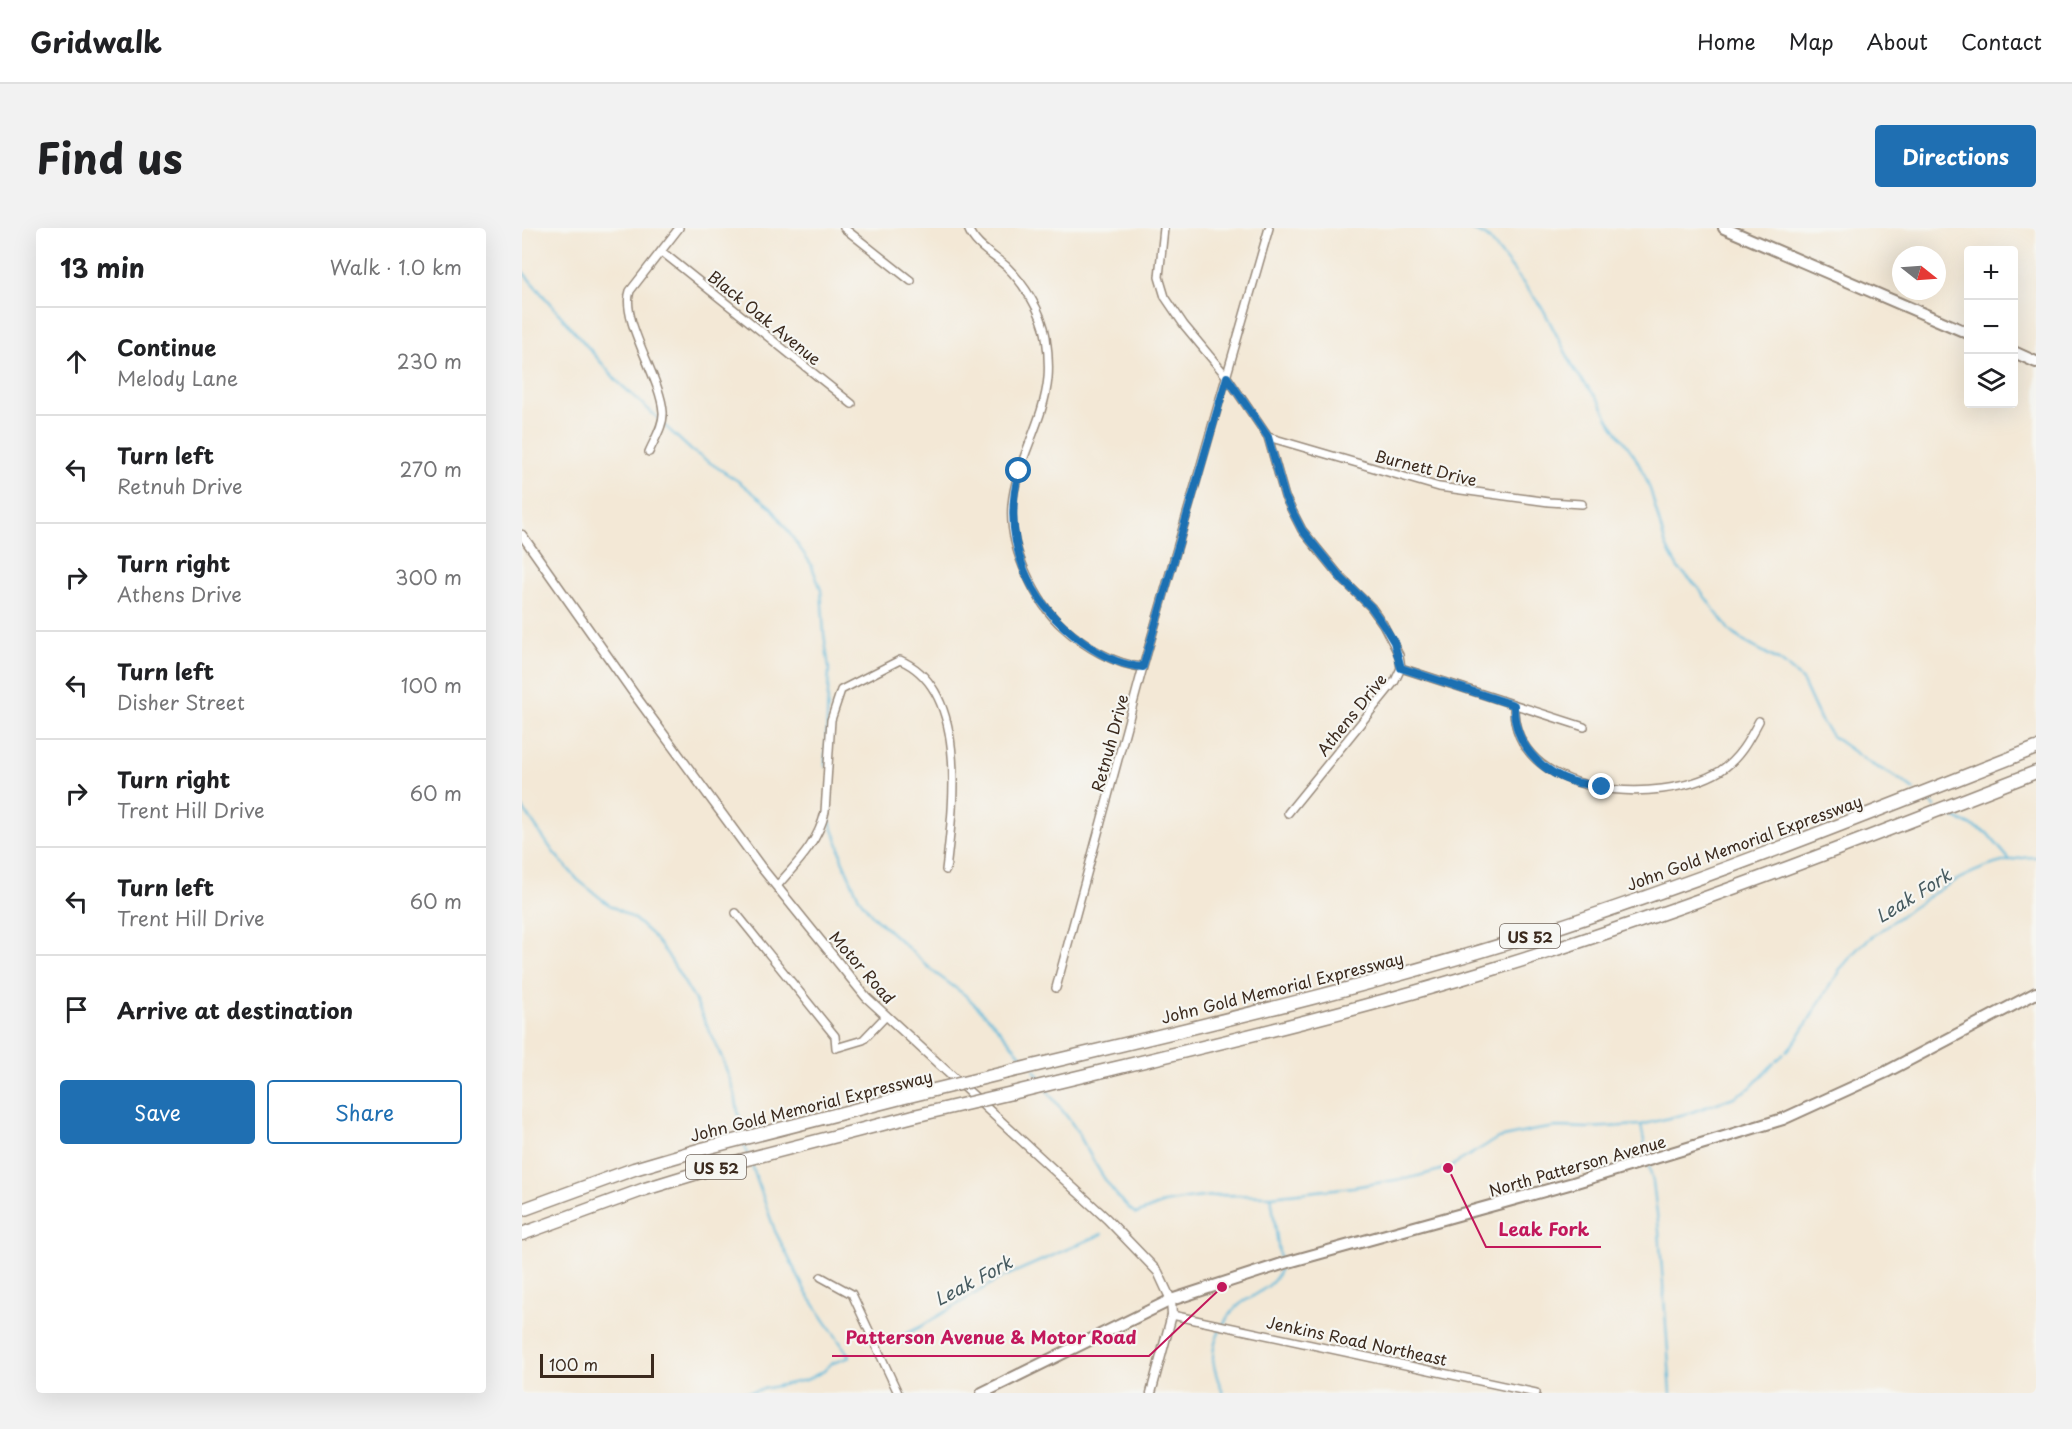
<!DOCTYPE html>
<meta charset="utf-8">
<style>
body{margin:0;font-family:"Playpen Sans",sans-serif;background:#f2f2f2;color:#202124}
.controls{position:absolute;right:18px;top:18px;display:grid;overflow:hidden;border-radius:6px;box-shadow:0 6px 24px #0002}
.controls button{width:54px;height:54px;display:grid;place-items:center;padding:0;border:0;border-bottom:2px solid #e0e0e0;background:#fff;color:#202124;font:30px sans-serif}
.compass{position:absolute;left:1370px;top:18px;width:54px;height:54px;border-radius:50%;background:#fff;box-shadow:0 6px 24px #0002;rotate:107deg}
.scale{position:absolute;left:18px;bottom:15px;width:114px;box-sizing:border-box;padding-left:6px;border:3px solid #3b2a1e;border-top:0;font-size:16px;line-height:21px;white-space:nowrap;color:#3b2a1e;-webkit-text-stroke:4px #f6f6f2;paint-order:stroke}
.stop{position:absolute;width:18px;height:18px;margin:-14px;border:4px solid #1f6fb2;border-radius:50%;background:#fff}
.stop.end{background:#1f6fb2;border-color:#fff;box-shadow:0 2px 6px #0008}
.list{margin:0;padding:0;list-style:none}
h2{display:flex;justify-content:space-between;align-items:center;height:78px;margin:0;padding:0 24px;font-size:26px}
h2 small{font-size:20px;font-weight:400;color:#757577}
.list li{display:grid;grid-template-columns:39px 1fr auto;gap:18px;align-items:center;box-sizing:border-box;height:108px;padding:0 24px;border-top:2px solid #e0e0e0}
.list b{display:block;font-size:22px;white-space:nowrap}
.list p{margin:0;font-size:20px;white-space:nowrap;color:#757577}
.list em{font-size:20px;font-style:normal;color:#757577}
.actions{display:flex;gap:12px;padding:18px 24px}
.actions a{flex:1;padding:14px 0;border:2px solid #1f6fb2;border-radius:6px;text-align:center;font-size:21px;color:#1f6fb2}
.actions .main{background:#1f6fb2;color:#fff}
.icon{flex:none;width:33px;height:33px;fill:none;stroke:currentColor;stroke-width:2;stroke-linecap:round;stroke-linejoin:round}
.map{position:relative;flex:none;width:1514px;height:1165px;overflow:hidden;border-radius:6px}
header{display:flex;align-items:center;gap:36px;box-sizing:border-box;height:84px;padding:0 30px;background:#fff;border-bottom:2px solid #e0e0e0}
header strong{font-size:28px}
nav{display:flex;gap:33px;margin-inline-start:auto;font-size:21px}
.intro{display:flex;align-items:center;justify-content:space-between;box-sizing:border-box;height:144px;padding:0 36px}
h1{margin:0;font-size:42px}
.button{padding:15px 27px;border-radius:6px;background:#1f6fb2;color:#fff;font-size:21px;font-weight:700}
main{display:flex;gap:36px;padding:0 36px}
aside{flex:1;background:#fff;border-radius:6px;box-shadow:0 6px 24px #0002}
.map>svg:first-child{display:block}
</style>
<header>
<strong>Gridwalk</strong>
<nav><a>Home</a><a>Map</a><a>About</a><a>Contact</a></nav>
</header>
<div class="intro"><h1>Find us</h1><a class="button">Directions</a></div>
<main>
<aside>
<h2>13 min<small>Walk · 1.0 km</small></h2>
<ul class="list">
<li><svg class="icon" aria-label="ahead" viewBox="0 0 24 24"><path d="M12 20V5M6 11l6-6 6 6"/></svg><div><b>Continue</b><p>Melody Lane</p></div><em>230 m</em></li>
<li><svg class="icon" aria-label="left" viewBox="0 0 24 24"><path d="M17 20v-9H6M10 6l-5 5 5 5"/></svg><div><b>Turn left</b><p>Retnuh Drive</p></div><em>270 m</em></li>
<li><svg class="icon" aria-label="right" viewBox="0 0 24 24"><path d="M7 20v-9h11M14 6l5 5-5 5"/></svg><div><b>Turn right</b><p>Athens Drive</p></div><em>300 m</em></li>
<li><svg class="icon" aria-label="left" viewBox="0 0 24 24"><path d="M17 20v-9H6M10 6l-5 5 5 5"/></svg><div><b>Turn left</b><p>Disher Street</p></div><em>100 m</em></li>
<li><svg class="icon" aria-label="right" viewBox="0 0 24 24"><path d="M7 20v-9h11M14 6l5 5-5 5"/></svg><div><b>Turn right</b><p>Trent Hill Drive</p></div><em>60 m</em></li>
<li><svg class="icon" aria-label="left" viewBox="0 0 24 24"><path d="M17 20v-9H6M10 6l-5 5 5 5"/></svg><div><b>Turn left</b><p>Trent Hill Drive</p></div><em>60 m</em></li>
<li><svg class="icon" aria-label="arrive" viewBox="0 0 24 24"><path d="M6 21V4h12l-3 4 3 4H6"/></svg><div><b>Arrive at destination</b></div></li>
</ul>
<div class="actions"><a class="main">Save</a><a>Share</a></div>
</aside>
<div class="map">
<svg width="1514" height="1165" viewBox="0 0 1514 1165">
<rect width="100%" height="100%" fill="#f6f6f2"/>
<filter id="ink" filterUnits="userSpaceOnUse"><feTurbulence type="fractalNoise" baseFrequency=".0167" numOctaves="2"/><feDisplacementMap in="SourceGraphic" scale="12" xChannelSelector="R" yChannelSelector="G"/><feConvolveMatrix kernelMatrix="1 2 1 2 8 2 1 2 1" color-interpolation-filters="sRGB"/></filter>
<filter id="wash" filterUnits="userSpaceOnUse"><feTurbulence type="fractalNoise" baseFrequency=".008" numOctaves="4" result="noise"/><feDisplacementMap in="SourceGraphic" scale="24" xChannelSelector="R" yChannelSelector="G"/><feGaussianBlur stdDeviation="1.35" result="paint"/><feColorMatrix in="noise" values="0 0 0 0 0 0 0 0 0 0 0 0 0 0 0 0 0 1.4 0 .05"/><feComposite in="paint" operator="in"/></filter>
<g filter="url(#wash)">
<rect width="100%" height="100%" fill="#f3e8d6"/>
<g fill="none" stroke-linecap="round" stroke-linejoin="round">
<path stroke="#5cb7da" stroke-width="2" d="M944 0 962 7 968 12 1021 81 1054 144 1078 174 1087 192 1112 227 1123 248 1129 264 1144 318 1156 340 1175 358 1207 402 1221 413 1258 433 1272 444 1281 454 1299 493 1311 509 1349 536 1374 549 1392 562
M0 43 96 154 138 192
M142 197 170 223 216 253 250 280 289 336 299 362 302 406 307 440 303 539
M1401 569 1413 579
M0 579 32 625 56 652 86 676 111 690 129 706 145 726 174 774 200 830 213 866 220 907
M1423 585 1465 605 1487 631
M305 586 317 617 320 632 337 670 350 687 413 745 443 767 470 793 506 835
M1265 823C1286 800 1297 770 1317 745V742C1326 734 1332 722 1342 715 1390 679 1451 630 1514 629
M1254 833 1262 826
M512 842 521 854
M525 862C534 876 546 888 555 903 571 932 587 965 614 986L642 975 672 970 702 967 749 968 831 959 892 949 926 940 976 910 1014 902 1035 899 1066 900 1119 897 1167 885 1212 869 1228 860 1252 835
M1119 897 1125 929
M222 916 226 927
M1126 935 1131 954 1137 1002 1149 1165
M749 968 758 1032
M370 1113 398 1099 477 1051 580 1006
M210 1165H214
M222 1165 284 1152 302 1143 308 1136 328 1129 285 1066 253 1003 229 935
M701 1165C697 1155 691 1141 691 1129 691 1110 705 1085 721 1074 734 1066 754 1057 758 1041"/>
</g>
</g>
<g filter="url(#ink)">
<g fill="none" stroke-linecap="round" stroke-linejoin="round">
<g stroke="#97897a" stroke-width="10">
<path id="minor" d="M322 0 389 53
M446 0C452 17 471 27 484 38 502 56 520 83 524 109 526 122 527 137 526 150 522 194 494 233 490 277 488 301 495 326 505 347 514 367 525 385 541 399 562 418 593 437 621 439
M642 0 637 49 643 69 662 97 705 149 746 209 763 269 780 302 820 351 849 379 861 396 877 427 879 440 873 453 766 585
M139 23 330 176
M746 209 917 259 1027 274 1060 276
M127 224C132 212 142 197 141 184 139 150 98 92 108 63L157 0
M879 440 1062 499
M992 477C989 570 1138 579 1198 543 1217 531 1227 512 1237 493
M255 658C275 635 296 615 303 584L309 492 319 462 378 432C448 462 431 581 424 642
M214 685 313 808 314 820 341 812 364 788
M534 760 621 439 747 0
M299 1049 330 1066 376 1165
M650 1087 1014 1165"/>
</g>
<g stroke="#97897a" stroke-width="11">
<path id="tertiary" d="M0 307 115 470 239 639 344 769 585 991 636 1044 649 1072 650 1087 629 1165"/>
</g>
<g stroke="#97897a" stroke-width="14">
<path id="secondary" d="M1202 0 1446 105
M1492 124 1514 134
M460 1165 649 1072 763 1035 1051 955 1261 891 1364 844 1514 765"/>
</g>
<g stroke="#97897a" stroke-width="15">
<path id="motorway" d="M486 844C665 801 846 760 1021 704 1188 650 1351 584 1514 520
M490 865C654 825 820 788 981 738 1162 682 1338 613 1514 544
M0 982 112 941 180 921 379 870
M0 1006 123 961 198 938 392 888"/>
</g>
<use href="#minor" stroke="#fff" stroke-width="7"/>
<use href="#tertiary" stroke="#fff" stroke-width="8"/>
<use href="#secondary" stroke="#fff" stroke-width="10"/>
<use href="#motorway" stroke="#fff" stroke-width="12"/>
<g stroke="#97897a" stroke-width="15" stroke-linecap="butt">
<path id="motorway-bridge" d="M379 870 486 844
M392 888 490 865"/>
</g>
<use href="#motorway-bridge" stroke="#fff" stroke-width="12"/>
</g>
</g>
<g fill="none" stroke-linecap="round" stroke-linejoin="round" filter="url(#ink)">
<path stroke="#1f6fb2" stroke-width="8" d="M497 243C479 312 505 375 562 415 579 427 601 438 621 439L705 149 746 209 763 269 780 302 820 351 849 379 861 396 872 414 879 440 992 477C991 514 1017 543 1052 554 1061 556 1071 557 1080 559"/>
</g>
<g text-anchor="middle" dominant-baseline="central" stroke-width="4.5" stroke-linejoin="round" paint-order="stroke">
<g fill="#f6f6f2" stroke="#73675e" stroke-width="1.5">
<rect x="978" y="696" width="60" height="24" rx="4.5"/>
<rect x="164" y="927" width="60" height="24" rx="4.5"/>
</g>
<g font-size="15" font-weight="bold" fill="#3b2a1e">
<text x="1008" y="708">US 52</text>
<text x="194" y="939">US 52</text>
</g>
<g font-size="16" fill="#3b2a1e" stroke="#f6f6f2">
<text transform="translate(243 89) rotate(39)">Black Oak Avenue</text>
<text transform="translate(904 239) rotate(14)">Burnett Drive</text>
<text transform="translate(829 486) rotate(-51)">Athens Drive</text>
<text transform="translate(587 515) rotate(-75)">Retnuh Drive</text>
<text transform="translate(1222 614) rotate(-20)">John Gold Memorial Expressway</text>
<text transform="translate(341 739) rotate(49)">Motor Road</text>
<text transform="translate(760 759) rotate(-14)">John Gold Memorial Expressway</text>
<text transform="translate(289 877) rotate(-14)">John Gold Memorial Expressway</text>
<text transform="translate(1055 937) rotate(-16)">North Patterson Avenue</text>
<text transform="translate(835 1112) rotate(12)">Jenkins Road Northeast</text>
</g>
<g font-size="18" font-style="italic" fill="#475b60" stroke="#f6f6f2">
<text transform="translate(1391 667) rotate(-32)">Leak Fork</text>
<text transform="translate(451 1052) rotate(-28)">Leak Fork</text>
</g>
</g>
<path fill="none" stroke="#c2185b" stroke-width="2" d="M926 940L964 1019H1079M700 1059L627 1128H310"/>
<g fill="#c2185b" stroke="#f6f6f2" stroke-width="2">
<circle cx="926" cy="940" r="6"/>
<circle cx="700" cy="1059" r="6"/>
</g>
<g font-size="18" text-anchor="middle" font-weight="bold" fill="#c2185b" stroke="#f6f6f2" stroke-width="4.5" stroke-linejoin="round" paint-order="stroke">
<text x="1022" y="1008">Leak Fork</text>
<text x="469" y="1116">Patterson Avenue &amp; Motor Road</text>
</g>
</svg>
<div class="controls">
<button>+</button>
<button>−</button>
<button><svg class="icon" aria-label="layers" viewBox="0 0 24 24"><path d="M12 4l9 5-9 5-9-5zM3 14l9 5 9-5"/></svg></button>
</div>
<svg class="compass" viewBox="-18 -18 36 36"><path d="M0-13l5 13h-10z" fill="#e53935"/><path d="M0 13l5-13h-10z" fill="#757577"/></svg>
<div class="scale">100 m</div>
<div class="stop" style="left:497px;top:243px"></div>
<div class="stop end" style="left:1080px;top:559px"></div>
</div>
</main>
